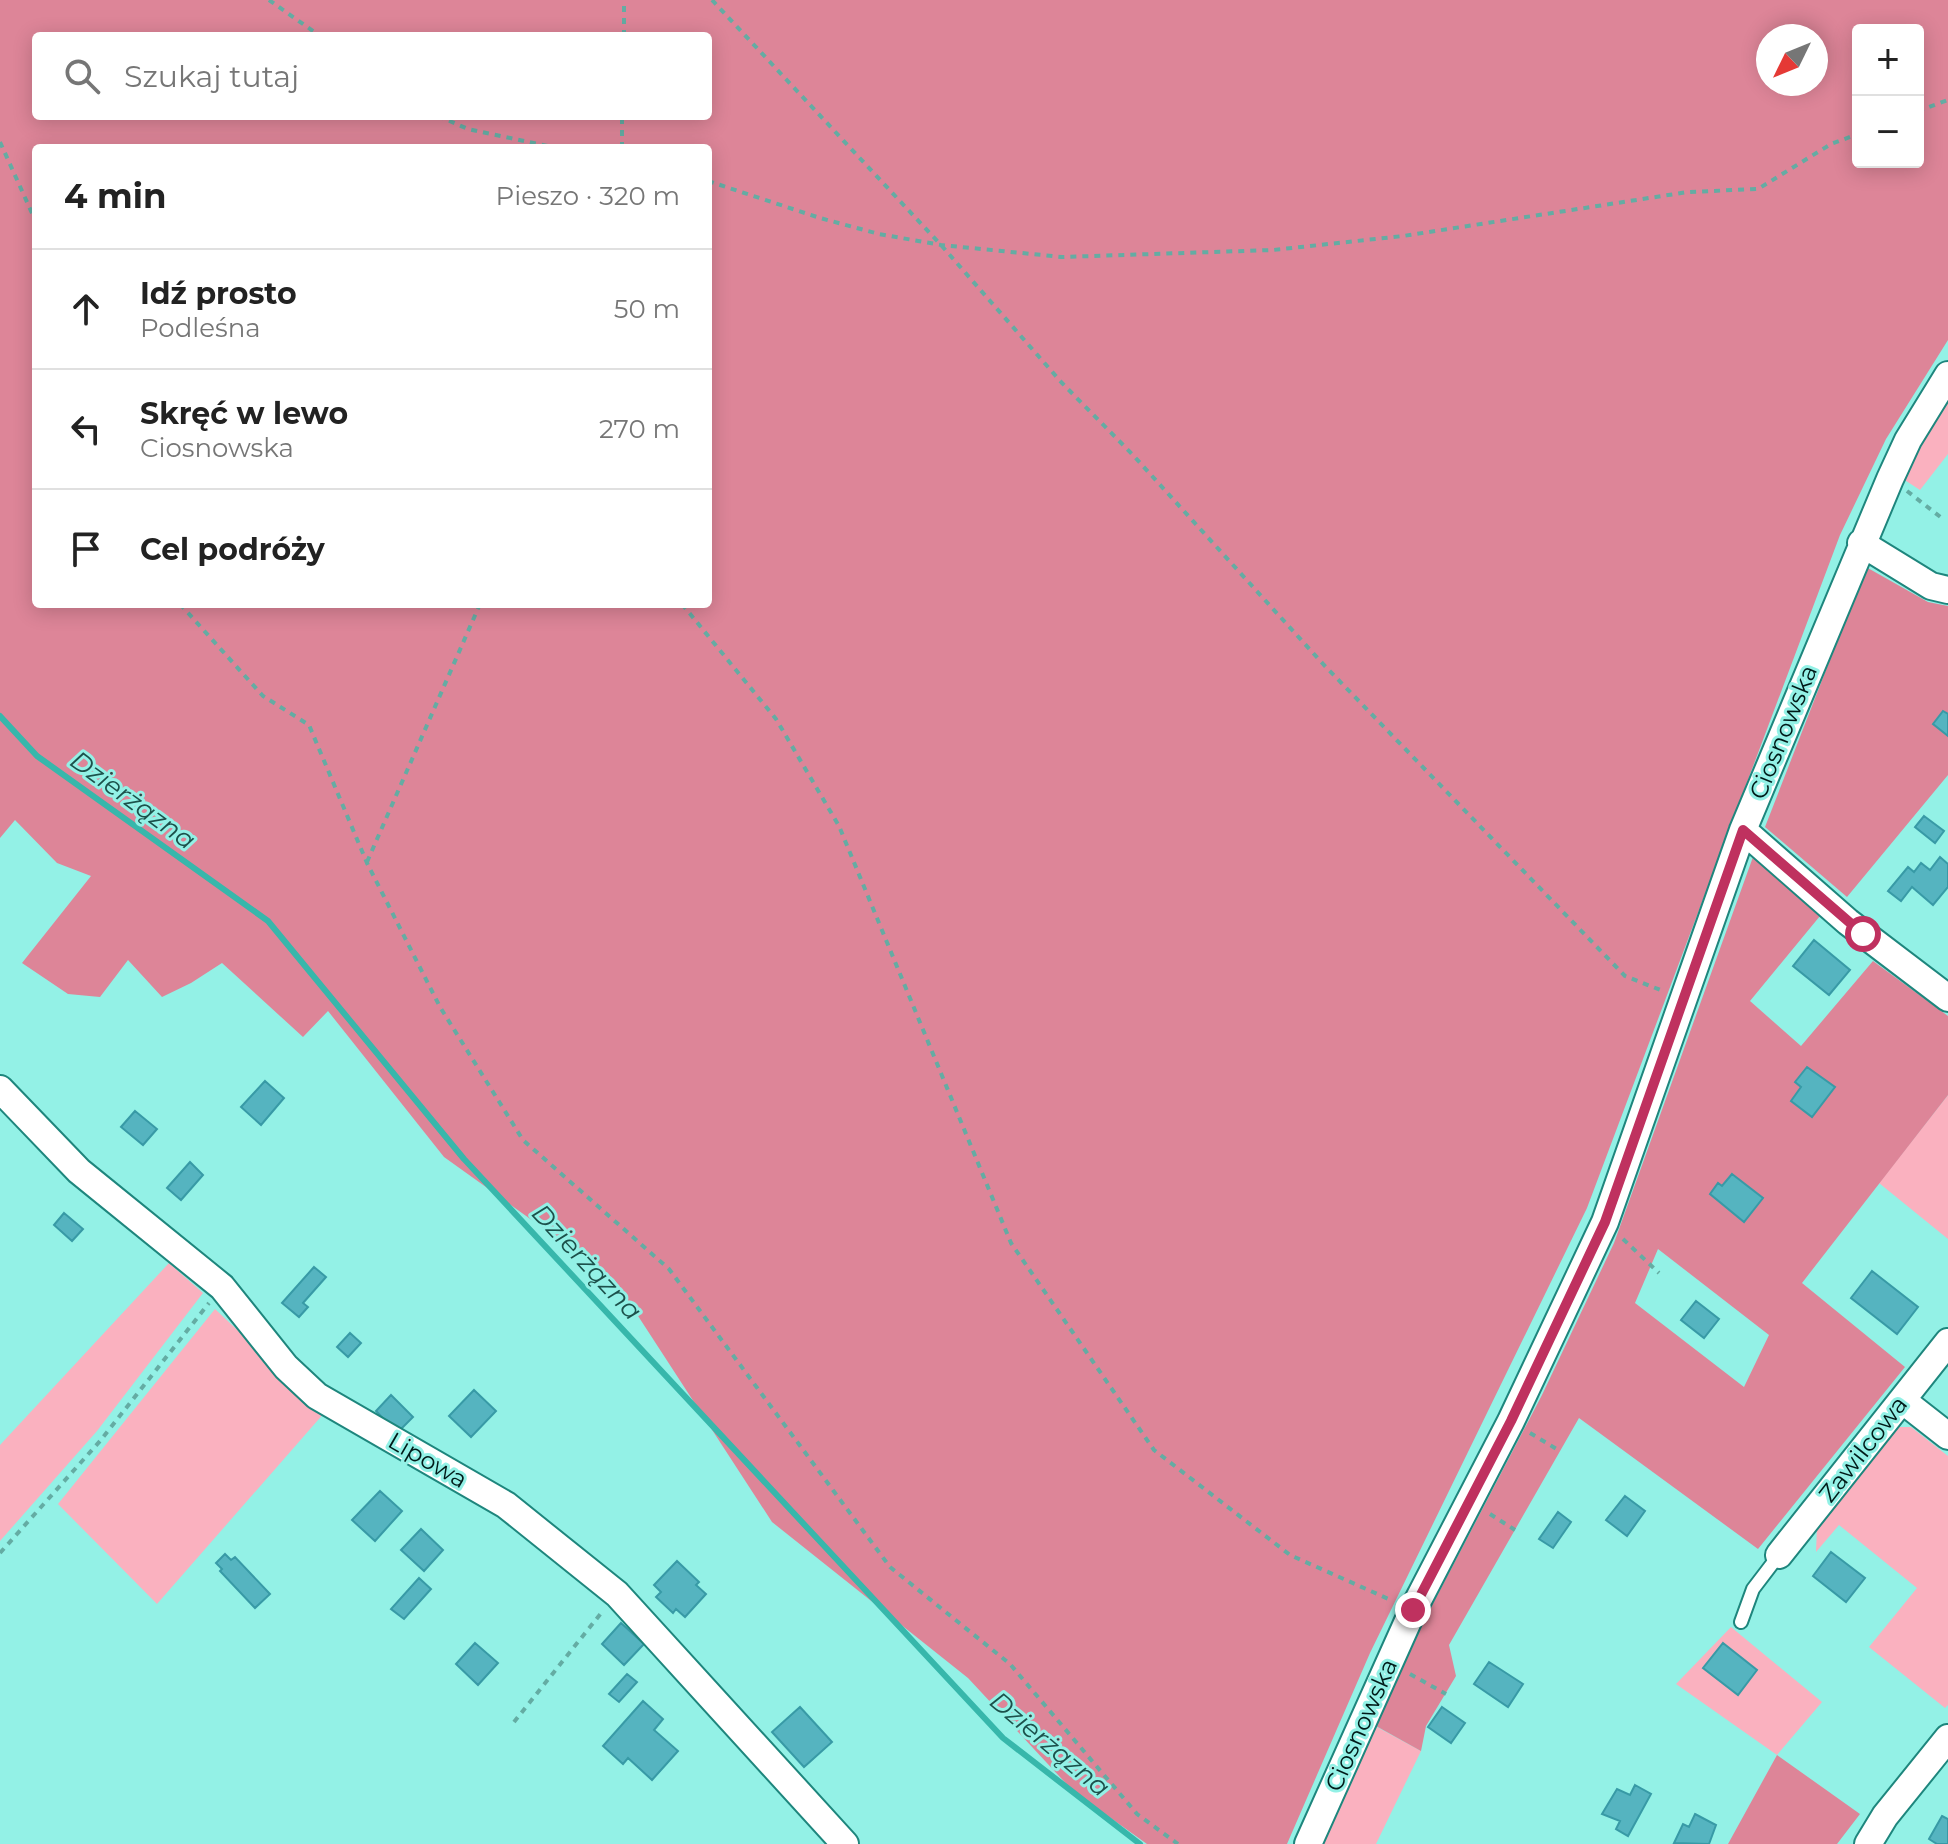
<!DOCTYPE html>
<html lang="pl">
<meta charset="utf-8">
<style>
body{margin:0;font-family:Montserrat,sans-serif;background:#f6f6f6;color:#222}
.controls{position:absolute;right:24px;top:24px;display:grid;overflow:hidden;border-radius:8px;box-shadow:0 4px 20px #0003}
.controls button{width:72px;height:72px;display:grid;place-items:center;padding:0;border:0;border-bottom:2px solid #e0e0e0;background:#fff;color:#222;font:40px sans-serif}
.compass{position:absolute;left:1756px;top:24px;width:72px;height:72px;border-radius:50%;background:#fff;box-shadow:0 4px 20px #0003;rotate:227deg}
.stop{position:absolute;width:24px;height:24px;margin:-18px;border:6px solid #bf315f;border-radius:50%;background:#fff}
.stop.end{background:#bf315f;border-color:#fff;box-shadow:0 2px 8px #0008}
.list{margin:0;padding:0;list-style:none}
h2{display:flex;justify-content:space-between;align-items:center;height:104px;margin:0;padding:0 32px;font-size:34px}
h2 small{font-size:26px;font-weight:400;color:#767676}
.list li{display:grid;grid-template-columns:52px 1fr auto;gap:24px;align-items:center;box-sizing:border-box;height:120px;padding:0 32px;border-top:2px solid #e0e0e0}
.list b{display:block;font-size:30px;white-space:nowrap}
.list p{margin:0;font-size:26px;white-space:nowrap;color:#767676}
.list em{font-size:26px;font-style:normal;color:#767676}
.icon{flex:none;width:44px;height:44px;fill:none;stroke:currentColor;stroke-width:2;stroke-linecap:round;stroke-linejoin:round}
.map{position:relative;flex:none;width:1948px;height:1844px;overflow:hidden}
.search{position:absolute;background:#fff;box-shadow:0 4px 20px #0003;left:32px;top:32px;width:680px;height:88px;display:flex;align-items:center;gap:20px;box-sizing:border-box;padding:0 28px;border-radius:8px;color:#767676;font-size:30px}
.panel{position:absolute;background:#fff;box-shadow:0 4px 20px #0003;left:32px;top:144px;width:680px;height:464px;border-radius:8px}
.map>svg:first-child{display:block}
</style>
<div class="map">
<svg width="1948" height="1844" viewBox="0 0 1948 1844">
<rect width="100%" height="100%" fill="#93f1e6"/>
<path fill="#fab1bf" d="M1948 393V454L1920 490 1900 477Z
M1948 1095V1239L1879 1183Z
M169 1263 203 1293 97 1431 0 1541V1445Z
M215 1309 325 1412 157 1604 58 1504Z
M1897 1427H1911L1948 1456V1705L1945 1708 1869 1647 1917 1588 1839 1525 1816 1552 1817 1527Z
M1731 1627 1822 1702 1777 1755 1676 1684Z
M1375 1726 1421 1751 1376 1844H1319Z"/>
<path fill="#dd8598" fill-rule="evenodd" d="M0 0H1948V340L1886 439 1840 535 1587 1208 1370 1653 1287 1844H1147L1073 1791 968 1678 772 1522 614 1279 444 1157 328 1011 303 1037 222 963 191 983 162 997 128 960 100 997 68 994 22 963 91 876 57 863 15 820 0 838ZM1858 30H1918V162H1858ZM708 36V116H36V36ZM1816 36V84H1768V36ZM36 148H708V604H36Z
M1866 567 1928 602 1948 606V775L1847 897 1765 827Z
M1753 857 1820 916 1750 1001 1801 1046 1873 961 1948 1016V1095L1802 1283 1905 1367 1758 1549 1579 1418 1449 1645 1456 1676 1426 1726 1421 1751 1376 1726 1427 1615 1542 1395 1614 1243ZM1658 1249 1769 1335 1744 1387 1635 1303Z
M1777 1755 1860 1814 1837 1844H1728Z"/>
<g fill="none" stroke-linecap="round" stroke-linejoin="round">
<path stroke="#37b7ab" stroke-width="6" d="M0 716 37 756 268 921 464 1159 1003 1738 1140 1844"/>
</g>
<path fill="#55b4c0" stroke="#389aa6" stroke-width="2" d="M1943 711 1948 714V736L1933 724Z
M1924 816 1944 831 1935 843 1915 827Z
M1940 857 1948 864V887L1933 905 1912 887 1901 901 1888 891 1908 867 1914 872 1921 863 1930 870Z
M1814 940 1850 970 1829 995 1793 966Z
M1807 1067 1835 1087 1812 1117 1791 1101 1801 1087 1795 1082Z
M265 1081 284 1098 261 1125 241 1107Z
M135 1111 157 1129 143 1145 121 1127Z
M190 1162 203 1175 181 1200 167 1188Z
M1732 1174 1763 1198 1744 1222 1710 1194 1718 1183 1722 1186Z
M64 1213 83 1229 72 1241 54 1225Z
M314 1267 326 1277 303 1303 308 1307 299 1317 282 1303Z
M1872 1271 1918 1307 1897 1334 1851 1298Z
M1696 1301 1719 1319 1704 1338 1681 1320Z
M350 1333 361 1343 348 1357 337 1347Z
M474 1390 496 1411 471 1437 449 1416Z
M391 1395 413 1417 397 1433 376 1411Z
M380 1491 402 1511 375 1541 352 1520Z
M1625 1496 1645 1511 1627 1536 1606 1520Z
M1558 1512 1571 1522 1553 1548 1539 1539Z
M421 1529 443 1550 424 1571 401 1550Z
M1831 1552 1865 1578 1846 1602 1813 1576Z
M225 1554 231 1560 235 1557 270 1594 255 1608 220 1571 222 1569 216 1563Z
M677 1561 699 1582 696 1585 706 1594 685 1617 676 1609 673 1613 656 1597 661 1592 654 1585Z
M419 1578 431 1589 404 1619 391 1609Z
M621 1623 644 1644 624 1665 602 1644Z
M475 1643 498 1663 478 1685 456 1664Z
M1723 1643 1757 1670 1738 1695 1703 1668Z
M1489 1662 1523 1684 1508 1707 1474 1684Z
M627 1674 637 1682 619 1702 609 1694Z
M643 1701 663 1719 654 1730 678 1751 652 1780 628 1758 623 1764 603 1746Z
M800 1707 832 1742 804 1767 772 1732Z
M1442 1707 1465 1723 1451 1743 1428 1727Z
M1635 1785 1651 1794 1628 1836 1616 1829 1620 1821 1602 1814 1617 1789 1630 1795Z
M1695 1814 1716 1825 1709 1844 1674 1843 1683 1824 1689 1827Z
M1942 1816 1948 1819V1844H1937L1929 1839Z"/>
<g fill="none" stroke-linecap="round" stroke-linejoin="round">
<g stroke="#1e867d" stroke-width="16">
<path id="lane" d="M1741 1622 1753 1589 1779 1555"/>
</g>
<g stroke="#1e867d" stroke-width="30">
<path id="street" d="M1861 543 1931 586 1948 590
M1743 830 1848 922 1948 998
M0 1089 79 1171 222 1287 286 1367 317 1396 506 1505 617 1594 845 1844
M1902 1400 1948 1436
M1779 1555 1948 1342
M1308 1844 1413 1610 1511 1421 1605 1222 1743 830 1890 479 1908 440 1948 375
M1868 1844 1885 1816 1948 1738"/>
</g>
<path stroke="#64aca3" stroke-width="4" stroke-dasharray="6 6" stroke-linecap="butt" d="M269 0 320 36
M712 0 941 245 1062 383 1132 454 1324 665 1625 976 1663 991
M624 36V0
M1918 111 1948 100
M438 116 468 129 557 148
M0 142 36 222
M622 148V116
M708 181 820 218 879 234 941 245 1062 257 1273 250 1403 236 1688 192 1758 189 1831 144 1858 134
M1907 491 1943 519
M180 604 263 696 309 725 367 863 440 1007 523 1140 669 1269 890 1567 1010 1664 1137 1814 1178 1844
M682 604 776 719 839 826 1011 1243 1154 1450 1290 1555 1393 1601
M367 862 480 604
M1623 1239 1659 1273
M1530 1433 1560 1451
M1490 1514 1515 1530
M0 1553 100 1441 209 1303
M1410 1674 1446 1694
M514 1722 602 1612"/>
<use href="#lane" stroke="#fff" stroke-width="12"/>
<use href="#street" stroke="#fff" stroke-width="26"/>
</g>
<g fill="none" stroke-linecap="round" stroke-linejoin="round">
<path stroke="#bf315f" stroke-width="10" d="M1413 1610 1511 1421 1605 1222 1743 830 1863 934"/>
</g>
<g text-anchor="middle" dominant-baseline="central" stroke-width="6" stroke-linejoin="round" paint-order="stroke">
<g font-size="24" fill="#001a18" stroke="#93f1e6">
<text transform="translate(1783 732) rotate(-68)">Ciosnowska</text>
<text transform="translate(1863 1449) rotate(-52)">Zawilcowa</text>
<text transform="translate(428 1460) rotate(30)">Lipowa</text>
<text transform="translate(1361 1725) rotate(-66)">Ciosnowska</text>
</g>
<g font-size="26" font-style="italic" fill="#1c514b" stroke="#93f1e6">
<text transform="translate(133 800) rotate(36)">Dzierżązna</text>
<text transform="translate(587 1262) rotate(47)">Dzierżązna</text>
<text transform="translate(1050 1744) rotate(40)">Dzierżązna</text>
</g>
</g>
</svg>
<div class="controls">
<button>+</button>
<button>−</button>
</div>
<svg class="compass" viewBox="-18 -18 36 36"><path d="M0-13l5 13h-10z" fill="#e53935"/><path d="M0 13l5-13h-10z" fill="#767676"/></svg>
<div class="stop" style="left:1863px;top:934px"></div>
<div class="stop end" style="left:1413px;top:1610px"></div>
<div class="search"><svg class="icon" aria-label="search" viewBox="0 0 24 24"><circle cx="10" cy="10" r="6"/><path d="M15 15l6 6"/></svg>Szukaj tutaj</div>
<section class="panel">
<h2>4 min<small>Pieszo · 320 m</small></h2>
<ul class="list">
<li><svg class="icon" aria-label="ahead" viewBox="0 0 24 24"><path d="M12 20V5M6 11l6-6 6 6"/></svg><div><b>Idź prosto</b><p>Podleśna</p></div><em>50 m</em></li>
<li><svg class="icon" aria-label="left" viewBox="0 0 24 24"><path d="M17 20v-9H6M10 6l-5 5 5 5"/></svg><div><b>Skręć w lewo</b><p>Ciosnowska</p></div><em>270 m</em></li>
<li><svg class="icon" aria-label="arrive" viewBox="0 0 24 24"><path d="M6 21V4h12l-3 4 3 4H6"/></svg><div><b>Cel podróży</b></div></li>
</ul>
</section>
</div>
